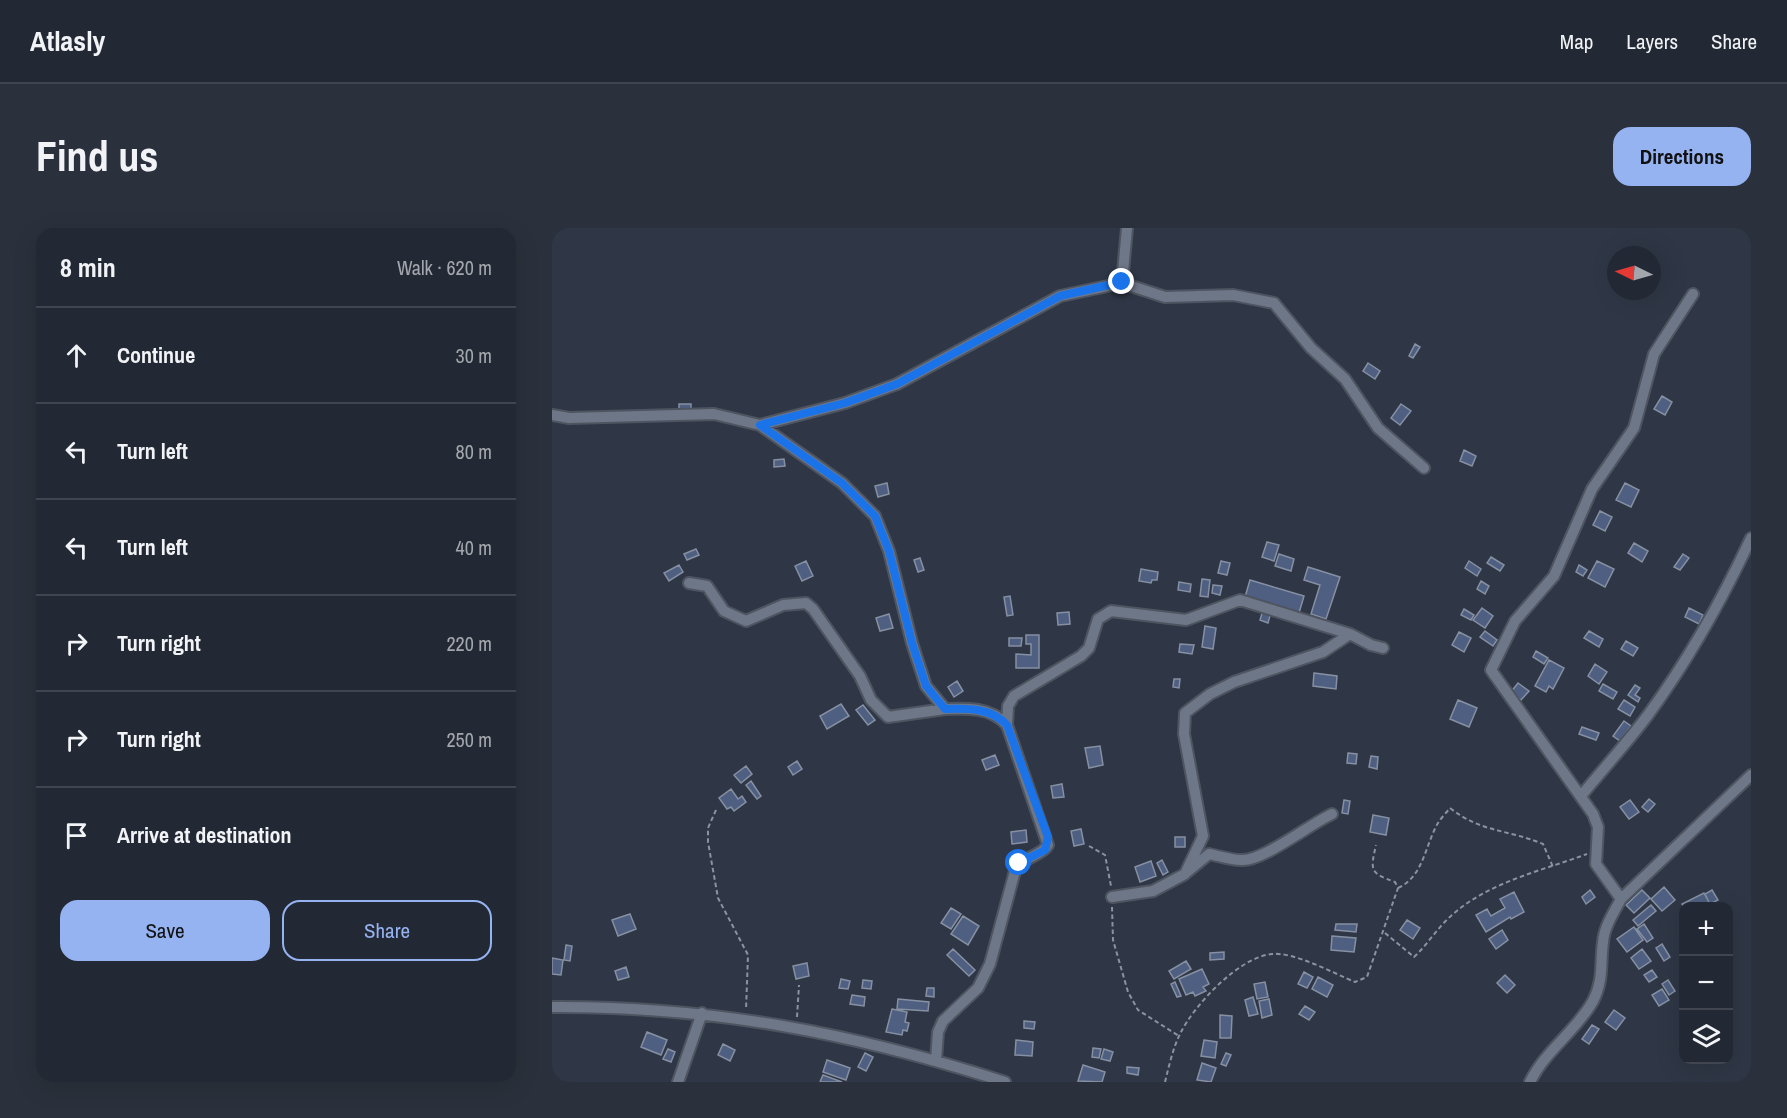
<!DOCTYPE html>
<meta charset="utf-8">
<style>
body{margin:0;font-family:"Archivo Narrow",sans-serif;background:#2b313c;color:#f1f3f6}
.controls{position:absolute;right:18px;bottom:18px;display:grid;overflow:hidden;border-radius:12px;box-shadow:0 6px 24px #0002}
.controls button{width:54px;height:54px;display:grid;place-items:center;padding:0;border:0;border-bottom:2px solid #40454f;background:#232934;color:#f1f3f6;font:30px sans-serif}
.compass{position:absolute;left:1055px;top:18px;width:54px;height:54px;border-radius:50%;background:#232934;box-shadow:0 6px 24px #0002;rotate:275deg}
.stop{position:absolute;width:18px;height:18px;margin:-14px;border:4px solid #1a73e8;border-radius:50%;background:#fff}
.stop.end{background:#1a73e8;border-color:#fff;box-shadow:0 2px 6px #0008}
.list{margin:0;padding:0;list-style:none}
h2{display:flex;justify-content:space-between;align-items:center;height:78px;margin:0;padding:0 24px;font-size:26px}
h2 small{font-size:20px;font-weight:400;color:#a3a6ac}
.list li{display:grid;grid-template-columns:39px 1fr auto;gap:18px;align-items:center;box-sizing:border-box;height:96px;padding:0 24px;border-top:2px solid #40454f}
.list b{display:block;font-size:22px;white-space:nowrap}
.list em{font-size:20px;font-style:normal;color:#a3a6ac}
.actions{display:flex;gap:12px;padding:18px 24px}
.actions a{flex:1;padding:14px 0;border:2px solid #95b2f1;border-radius:18px;text-align:center;font-size:21px;color:#95b2f1}
.actions .main{background:#95b2f1;color:#111}
.icon{flex:none;width:33px;height:33px;fill:none;stroke:currentColor;stroke-width:2;stroke-linecap:round;stroke-linejoin:round}
.map{position:relative;flex:none;width:1199px;height:854px;overflow:hidden;border-radius:18px}
header{display:flex;align-items:center;gap:36px;box-sizing:border-box;height:84px;padding:0 30px;background:#232934;border-bottom:2px solid #40454f}
header strong{font-size:28px}
nav{display:flex;gap:33px;margin-inline-start:auto;font-size:21px}
.intro{display:flex;align-items:center;justify-content:space-between;box-sizing:border-box;height:144px;padding:0 36px}
h1{margin:0;font-size:42px}
.button{padding:15px 27px;border-radius:18px;background:#95b2f1;color:#111;font-size:21px;font-weight:700}
main{display:flex;gap:36px;padding:0 36px}
aside{flex:1;background:#232934;border-radius:18px;box-shadow:0 6px 24px #0002}
.map>svg:first-child{display:block}
</style>
<header>
<strong>Atlasly</strong>
<nav><a>Map</a><a>Layers</a><a>Share</a></nav>
</header>
<div class="intro"><h1>Find us</h1><a class="button">Directions</a></div>
<main>
<aside>
<h2>8 min<small>Walk · 620 m</small></h2>
<ul class="list">
<li><svg class="icon" aria-label="ahead" viewBox="0 0 24 24"><path d="M12 20V5M6 11l6-6 6 6"/></svg><div><b>Continue</b></div><em>30 m</em></li>
<li><svg class="icon" aria-label="left" viewBox="0 0 24 24"><path d="M17 20v-9H6M10 6l-5 5 5 5"/></svg><div><b>Turn left</b></div><em>80 m</em></li>
<li><svg class="icon" aria-label="left" viewBox="0 0 24 24"><path d="M17 20v-9H6M10 6l-5 5 5 5"/></svg><div><b>Turn left</b></div><em>40 m</em></li>
<li><svg class="icon" aria-label="right" viewBox="0 0 24 24"><path d="M7 20v-9h11M14 6l5 5-5 5"/></svg><div><b>Turn right</b></div><em>220 m</em></li>
<li><svg class="icon" aria-label="right" viewBox="0 0 24 24"><path d="M7 20v-9h11M14 6l5 5-5 5"/></svg><div><b>Turn right</b></div><em>250 m</em></li>
<li><svg class="icon" aria-label="arrive" viewBox="0 0 24 24"><path d="M6 21V4h12l-3 4 3 4H6"/></svg><div><b>Arrive at destination</b></div></li>
</ul>
<div class="actions"><a class="main">Save</a><a>Share</a></div>
</aside>
<div class="map">
<svg width="1199" height="854" viewBox="0 0 1199 854">
<rect width="100%" height="100%" fill="#2f3746"/>
<path fill="#4e5f81" stroke="#8690a2" stroke-width="1.5" d="M863 116 868 119 861 130 857 128Z
M816 135 828 143 823 151 811 143Z
M1110 168 1120 174 1113 187 1102 181Z
M127 176H139V181H127Z
M849 176 859 183 848 197 839 190Z
M912 222 924 228 920 238 908 233Z
M232 231 233 238 222 239V232Z
M335 255 337 266 326 269 323 258Z
M1073 255 1087 262 1079 279 1064 272Z
M1048 283 1060 289 1053 303 1041 297Z
M715 314 727 317 722 333 710 329Z
M1082 315 1096 323 1090 334 1076 325Z
M144 321 147 327 135 332 132 326Z
M727 326 742 331 739 343 723 338Z
M1131 326 1137 330 1128 342 1122 339Z
M939 329 952 337 948 343 935 335Z
M368 330 372 342 366 344 362 332Z
M254 333 261 348 250 353 243 338Z
M669 333 678 335 675 347 666 345Z
M917 333 929 341 925 348 913 340Z
M1045 333 1062 341 1053 359 1036 350Z
M127 337 131 344 117 353 112 345Z
M1027 337 1035 342 1031 348 1024 344Z
M756 339 788 349 774 391 759 386 768 357 752 352Z
M589 341 606 344 605 352H600L599 355 587 353Z
M650 351 658 352 656 369 648 368Z
M698 352 752 368 747 385 693 369Z
M929 353 937 358 933 366 925 361Z
M627 354 639 356 638 364 626 362Z
M661 357 670 358 668 367 660 365Z
M458 368 461 387 455 388 452 369Z
M930 380 941 388 933 400 921 392Z
M1137 380 1151 387 1147 396 1133 389Z
M912 381 922 387 919 392 909 387Z
M711 382 719 384 716 395 708 392Z
M517 384 518 396 506 397 505 385Z
M337 386 341 400 328 403 324 390Z
M653 398 664 400 661 421 650 419Z
M933 403 945 412 941 418 928 409Z
M1037 403 1051 411 1047 419 1032 410Z
M907 404 919 410 912 424 900 417Z
M474 407H487V440H464V426L479 427V416H474Z
M457 410H470L469 418H457Z
M1074 413 1086 420 1081 428 1069 421Z
M628 416 642 417 640 426 627 424Z
M984 423 996 430 992 436 981 429Z
M997 432 1012 440 1001 461 997 458 994 464 983 458Z
M1043 436 1055 444 1047 456 1036 448Z
M762 445 785 448 784 461 761 458Z
M622 451H628L627 460 621 459Z
M405 453 411 463 402 469 396 459Z
M966 455 977 463 969 472 959 464Z
M1051 456 1065 464 1061 471 1047 463Z
M1083 457 1088 460 1083 467 1088 470 1086 474 1076 467Z
M906 472 925 480 917 499 898 491Z
M1072 472 1083 479 1078 488 1066 481Z
M289 476 297 488 275 501 268 488Z
M311 477 323 492 316 497 304 482Z
M1072 493 1079 498 1068 513 1061 508Z
M1030 499 1047 505 1044 512 1027 506Z
M548 518 551 537 537 540 533 520Z
M796 525 805 526 804 536 795 535Z
M443 527 447 537 434 542 430 532Z
M819 528 826 529 825 541 817 539Z
M245 533 250 541 241 547 236 539Z
M194 538 200 546 189 555 182 547Z
M199 553 209 568 205 571 194 557Z
M510 556 512 569 501 570 499 558Z
M179 561 186 571 190 568 194 574 182 583 179 579 175 581 167 570Z
M1097 571 1103 576 1096 584 1090 579Z
M792 572 798 573 796 586 790 585Z
M1078 572 1087 584 1077 591 1068 579Z
M821 587 837 590 834 607 818 604Z
M529 601 532 616 522 618 519 603Z
M474 602 475 614 460 616 459 604Z
M623 609H633V619H623Z
M610 632 616 644 611 647 605 635Z
M599 633 604 648 588 654 583 639Z
M1112 659 1123 672 1110 683 1099 671Z
M1038 662 1043 669 1034 676 1030 669Z
M1090 662 1098 670 1082 685 1074 677Z
M1160 662 1166 672 1158 676 1153 666Z
M962 664 972 684 959 691 958 689 934 704 924 687 935 681 939 688 953 680 948 671Z
M1152 665 1159 678 1132 679 1130 676Z
M1099 677 1104 683 1086 698 1081 692Z
M399 680 409 686 399 701 389 695Z
M78 686 84 701 66 708 60 692Z
M411 688 427 698 416 717 399 706Z
M855 692 868 700 861 711 848 702Z
M784 696H805L804 704 783 702Z
M1092 696 1101 710 1095 714 1085 701Z
M1082 699 1091 712 1075 724 1065 711Z
M950 702 956 712 944 721 937 711Z
M780 708 804 710 802 724 779 722Z
M1110 716 1118 729 1112 733 1104 720Z
M14 717 20 718 18 733 12 732Z
M401 721 423 742 417 748 395 727Z
M1090 721 1099 733 1087 741 1079 730Z
M672 724V731L658 732V725Z
M0 730 11 732 9 747 0 746Z
M634 733 639 741 622 751 617 743Z
M255 735 257 748 244 751 241 738Z
M74 739 77 749 66 752 63 743Z
M650 741 657 756 651 759 654 763 643 768 641 764 634 767 627 751Z
M1100 742 1105 749 1097 754 1092 747Z
M752 744 761 749 755 760 746 756Z
M953 747 963 757 955 765 945 755Z
M766 749 781 757 775 769 760 761Z
M289 751 298 753 296 761 287 760Z
M311 752 320 753 319 761 310 760Z
M1116 752 1123 763 1117 767 1110 756Z
M623 754 629 768 625 769 619 756Z
M713 754 716 769 705 771 702 756Z
M375 760H382V769L374 768Z
M1110 761 1117 772 1107 778 1100 767Z
M300 767 313 769 312 778 298 776Z
M701 769 706 786 697 788 693 772Z
M346 771 377 774 376 783 345 781Z
M717 771 720 787 710 790 707 773Z
M753 778 763 784 757 792 747 786Z
M340 781 355 784 353 794 357 795 355 803 351 802 350 807 334 804Z
M1062 782 1073 790 1064 802 1053 794Z
M668 787 680 788 679 810H668Z
M472 793 483 794 482 801 472 800Z
M1040 797 1047 801 1037 816 1030 811Z
M95 804 115 812 109 827 89 819Z
M464 812 481 814 480 828 463 827Z
M652 812 665 814 663 830 649 828Z
M171 816 183 822 178 833 166 827Z
M541 820 549 821 547 830 540 829Z
M116 821 123 824 119 834 111 831Z
M552 821 561 824 558 833 549 831Z
M313 825 321 829 314 843 306 839Z
M674 825 679 827 674 838 669 836Z
M275 832 298 840 294 852 271 844Z
M650 835 664 840 659 854 645 852Z
M531 837 553 844 550 854 526 853Z
M575 839 587 840 586 847 575 845Z
M271 847 290 854H268Z"/>
<g fill="none" stroke-linecap="round" stroke-linejoin="round">
<g stroke="#4e5561" stroke-width="14">
<path id="street" d="M575 0 570 55 613 69 681 67 722 75 759 120 793 151 826 200 872 240
M0 187 17 190 162 186 208 197 290 255 323 288 337 323 360 415 374 458 393 481C415 480 439 479 455 497
M208 197 293 175 345 156 508 68 570 55
M137 355 155 358 172 383 194 393 231 377 254 375 261 381 308 448 319 472 336 489 393 481
M1029 568C1051 541 1075 515 1096 487 1137 431 1170 372 1199 310
M635 644 657 626C667 628 679 632 689 632 710 634 758 596 780 586
M560 669 601 663 633 646 651 608 632 506 633 485 658 466 682 454 771 424 798 406 819 417 831 420
M1069 671 1199 547
M0 779C160 778 301 805 453 854
M384 832 386 804 391 793 426 760 438 736 463 643C471 628 488 629 496 617L455 497 456 478 462 468 529 428 537 420 546 391 559 383 634 392 688 372 798 406
M126 854 150 785
M978 854C993 823 1025 802 1041 773 1052 752 1048 735 1051 714 1052 699 1062 684 1069 671L1044 636 1046 599 1041 586 939 442 963 393 1002 348 1040 261 1082 200 1102 126 1141 66"/>
</g>
<path stroke="#8c929e" stroke-width="2" stroke-dasharray="4.5 3" stroke-linecap="butt" d="M164 582 156 600V614L166 670 196 727 194 782
M537 618 553 627 559 658
M846 660C872 648 873 617 886 595 889 590 894 585 898 580 930 605 955 601 991 616L1001 639
M560 679 561 712 576 764 586 782 627 808
M833 705 862 729C876 716 886 699 900 687 937 654 989 643 1035 626
M245 789 247 757
M613 854C617 838 621 820 628 806 642 777 687 729 720 726 743 724 781 745 803 754L815 749 846 660 843 654C818 645 818 643 824 617"/>
<use href="#street" stroke="#6e7788" stroke-width="10"/>
</g>
<g fill="none" stroke-linecap="round" stroke-linejoin="round">
<path stroke="#1a73e8" stroke-width="8" d="M467 635 493 622 496 609 455 497C439 480 416 480 393 481L374 458 360 415 337 323 323 288 290 255 208 197 293 175 345 156 508 68 570 54"/>
</g>
</svg>
<div class="controls">
<button>+</button>
<button>−</button>
<button><svg class="icon" aria-label="layers" viewBox="0 0 24 24"><path d="M12 4l9 5-9 5-9-5zM3 14l9 5 9-5"/></svg></button>
</div>
<svg class="compass" viewBox="-18 -18 36 36"><path d="M0-13l5 13h-10z" fill="#e53935"/><path d="M0 13l5-13h-10z" fill="#a3a6ac"/></svg>
<div class="stop" style="left:467px;top:635px"></div>
<div class="stop end" style="left:570px;top:54px"></div>
</div>
</main>
